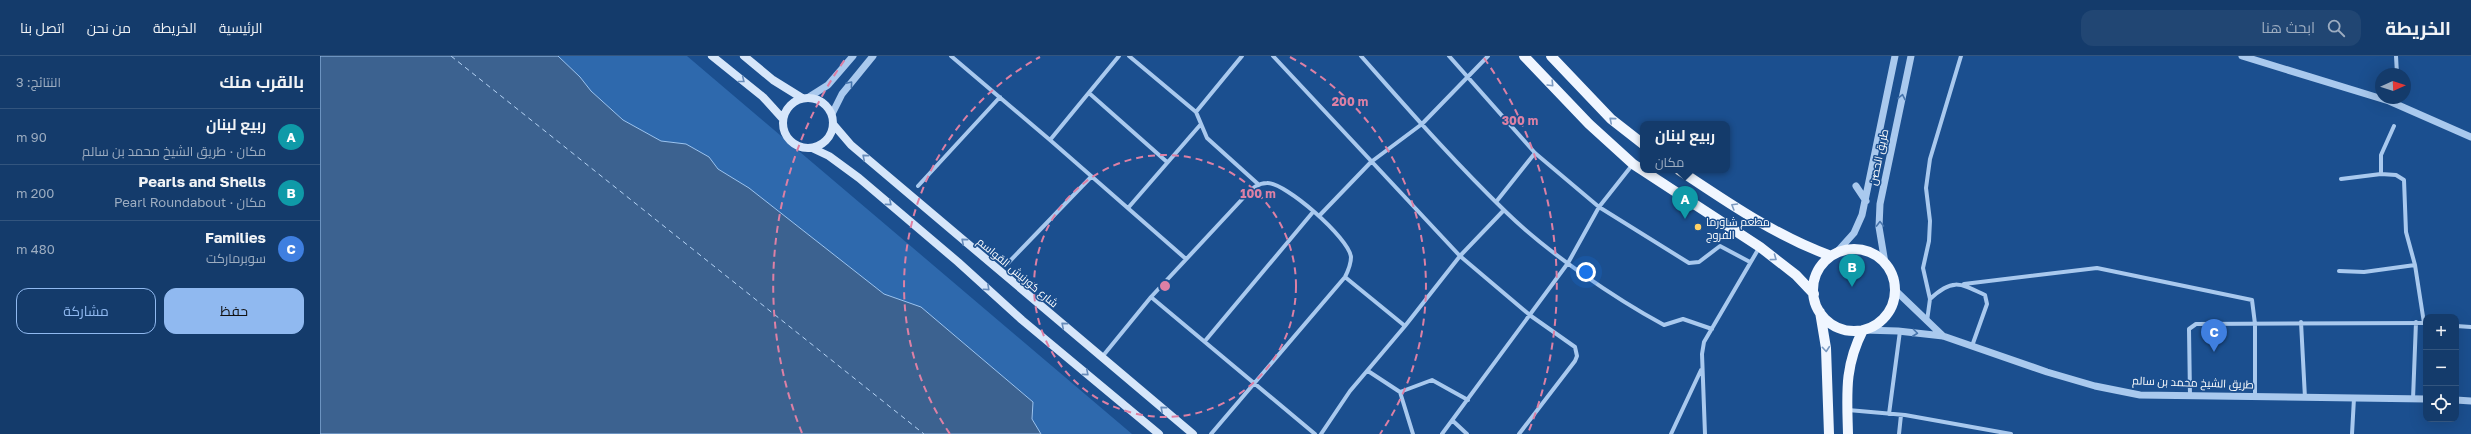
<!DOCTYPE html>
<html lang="ar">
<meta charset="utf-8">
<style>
body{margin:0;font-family:"Golos Text",Cairo,sans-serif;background:#214673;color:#f1f3f6;direction:rtl}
.controls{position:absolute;right:12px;bottom:12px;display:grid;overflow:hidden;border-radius:8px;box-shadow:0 4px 16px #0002}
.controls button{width:36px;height:36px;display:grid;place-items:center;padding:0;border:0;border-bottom:1px solid #33557e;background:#143b6b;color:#f1f3f6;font:20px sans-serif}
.compass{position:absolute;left:2055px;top:12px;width:36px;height:36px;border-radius:50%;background:#143b6b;box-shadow:0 4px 16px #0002;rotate:87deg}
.you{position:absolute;left:1266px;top:216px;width:14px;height:14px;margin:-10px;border:3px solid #fff;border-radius:50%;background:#1a73e8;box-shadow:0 0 0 6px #1a73e833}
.badge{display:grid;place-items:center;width:26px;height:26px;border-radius:50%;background:#90b9f0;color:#fff;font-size:13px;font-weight:700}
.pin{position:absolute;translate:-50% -33px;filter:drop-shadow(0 1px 2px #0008)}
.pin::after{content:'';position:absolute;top:21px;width:14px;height:12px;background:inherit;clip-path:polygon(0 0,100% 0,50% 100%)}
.popup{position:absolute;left:1320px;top:65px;width:90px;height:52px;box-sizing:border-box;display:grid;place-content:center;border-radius:8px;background:#143b6b;filter:drop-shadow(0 1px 3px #0005);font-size:13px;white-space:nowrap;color:#9dadc1}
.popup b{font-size:15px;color:#f1f3f6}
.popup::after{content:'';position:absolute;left:50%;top:100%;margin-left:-8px;border:8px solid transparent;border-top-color:#143b6b}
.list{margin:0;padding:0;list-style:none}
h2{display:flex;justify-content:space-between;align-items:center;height:52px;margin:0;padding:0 16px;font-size:17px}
h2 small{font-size:13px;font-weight:400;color:#9dadc1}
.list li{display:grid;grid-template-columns:26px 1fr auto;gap:12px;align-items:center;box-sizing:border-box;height:56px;padding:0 16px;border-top:1px solid #33557e}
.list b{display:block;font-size:15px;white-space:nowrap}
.list p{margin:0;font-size:13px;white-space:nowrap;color:#9dadc1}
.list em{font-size:13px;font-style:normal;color:#9dadc1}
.actions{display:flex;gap:8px;padding:12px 16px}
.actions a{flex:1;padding:9px 0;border:1px solid #90b9f0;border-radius:12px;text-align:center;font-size:14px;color:#90b9f0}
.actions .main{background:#90b9f0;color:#111}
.icon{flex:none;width:22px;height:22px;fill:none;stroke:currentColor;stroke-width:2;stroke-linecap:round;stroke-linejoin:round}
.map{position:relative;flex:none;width:2151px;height:378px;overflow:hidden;direction:ltr}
header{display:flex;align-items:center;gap:24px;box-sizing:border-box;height:56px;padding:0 20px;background:#143b6b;border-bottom:1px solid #33557e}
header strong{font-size:19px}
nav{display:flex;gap:22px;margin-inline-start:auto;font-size:14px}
.search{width:280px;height:36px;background:#214673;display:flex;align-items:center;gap:10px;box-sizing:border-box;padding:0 14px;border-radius:12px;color:#9dadc1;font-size:15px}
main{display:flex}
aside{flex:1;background:#143b6b}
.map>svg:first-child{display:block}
</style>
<header>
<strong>الخريطة</strong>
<div class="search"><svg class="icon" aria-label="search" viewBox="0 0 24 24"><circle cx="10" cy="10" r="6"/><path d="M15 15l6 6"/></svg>ابحث هنا</div>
<nav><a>الرئيسية</a><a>الخريطة</a><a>من نحن</a><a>اتصل بنا</a></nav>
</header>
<main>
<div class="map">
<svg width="2151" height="378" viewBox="0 0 2151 378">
<rect width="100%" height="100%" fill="#1b4f8f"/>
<path fill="#2e69ad" d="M238 0H367L812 378H721L712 363 713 346 601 251 564 238 429 132 398 113 389 101 366 88 341 85 303 64 271 35 260 21Z"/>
<path fill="#3c6290" stroke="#9cc4f0" d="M0 0H238L260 21 271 35 303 64 341 85 366 88 389 101 398 113 429 132 564 238 601 251 713 346 712 363 721 378H0Z"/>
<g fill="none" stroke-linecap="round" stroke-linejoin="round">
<path stroke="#b5d3f5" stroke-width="1" stroke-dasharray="5 4" stroke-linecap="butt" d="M131 0 604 378"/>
<path stroke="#a9c9ee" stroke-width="4" d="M631 0 730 84 866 203
M809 0 876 56 887 82 938 128
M953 0 1140 200 1211 260 1255 291 1257 300 1255 305 1199 378
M1041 0C1088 53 1135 107 1186 156 1227 196 1294 242 1344 269L1363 263 1392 273
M1129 0 1215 97 1279 151 1369 207 1379 206 1400 190 1430 206
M2076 0 2077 18
M769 37 847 106
M876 56 922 0
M2074 70 2061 99V118L2076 119 2084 124 2086 176 2095 209 2104 267
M730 84 799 0
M2021 123 2061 118
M598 130 680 41
M1176 146 1215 97
M808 152 881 68
M999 160 1051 106 1102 68 1168 0
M688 207 771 121
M2019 215 2044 216 2095 209
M1025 221 1085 270
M1644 228 1777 212 1932 244 1935 268V340
M831 241 995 378
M1610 243C1632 222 1640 227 1665 239L1667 248 1652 290
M1607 265 1610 243 1603 212 1609 185 1610 165 1606 132 1610 103 1641 0
M1981 266 1985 342
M2136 270 2151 271
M885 285 993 156
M782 301 831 241 926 139C932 133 937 127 947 127 965 126 1029 182 1031 201 1031 208 1028 215 1025 221L891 378
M1048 315 1080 336 1093 378
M1080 336 1112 324 1148 344
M1870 340 1869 273 1876 268 2106 267
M2093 343 2096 266
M1528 354 1585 359 1691 378
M1569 358 1580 275
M1133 365 1147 378
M1001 378 1030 335 1085 270 1140 200 1184 154
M1122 378 1248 207 1279 151 1313 108
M1351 378 1381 314
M1385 378 1382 298 1384 286 1439 192
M1579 378 1581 359
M2032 378 2034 342"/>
<path stroke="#a9c9ee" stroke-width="7" d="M1922 0 2069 45 2151 81
M489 41 508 29 533 0
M512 58 522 38 553 0
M1536 130 1546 145
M1516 197 1534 177 1542 159 1575 0
M1565 207 1559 171 1560 148 1591 0
M1575 234 1623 280
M1543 274 1578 275 1623 280 1727 316 1775 330 1820 339 2106 343
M2136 344 2151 345"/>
<path stroke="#d6e6fa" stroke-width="8" d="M392 0 443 41 463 63
M424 0 453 24 482 42
M463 67a25 25 0 1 1 50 0a25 25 0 1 1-50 0Z
M513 68 531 89 873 378
M492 92 509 100 539 122 638 206 702 264 839 378"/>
<path stroke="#f0f6ff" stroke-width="10" d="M1204 0 1269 68 1313 108 1440 191 1476 219 1494 238
M1231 0 1291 63 1323 88
M1359 114C1407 146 1456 180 1511 200
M1493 234a41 41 0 1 1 82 0a41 41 0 1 1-82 0Z
M1500 256 1506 292 1509 378
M1528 378C1527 338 1524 311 1543 274"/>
</g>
<defs><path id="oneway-chevron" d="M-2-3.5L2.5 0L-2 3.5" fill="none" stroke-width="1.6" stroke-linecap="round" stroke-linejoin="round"/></defs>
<g stroke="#668bba">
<use href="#oneway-chevron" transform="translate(422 24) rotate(39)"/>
<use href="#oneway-chevron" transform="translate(545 101) rotate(-140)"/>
<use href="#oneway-chevron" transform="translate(569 147) rotate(40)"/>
<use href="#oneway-chevron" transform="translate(644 185) rotate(-140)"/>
<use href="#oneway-chevron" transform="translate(667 232) rotate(42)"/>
<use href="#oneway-chevron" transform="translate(744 269) rotate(-140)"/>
<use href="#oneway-chevron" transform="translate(766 317) rotate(40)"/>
<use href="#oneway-chevron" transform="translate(843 353) rotate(-140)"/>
</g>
<g stroke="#4674ac">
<use href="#oneway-chevron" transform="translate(530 28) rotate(-50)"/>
<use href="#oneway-chevron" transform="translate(1582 41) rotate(-78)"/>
<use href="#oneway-chevron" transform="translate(1560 168) rotate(-91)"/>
<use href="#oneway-chevron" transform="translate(1595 277) rotate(7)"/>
</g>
<g stroke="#7b9ac1">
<use href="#oneway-chevron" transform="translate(1231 28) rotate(46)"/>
<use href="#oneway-chevron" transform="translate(1292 64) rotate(-139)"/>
<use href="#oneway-chevron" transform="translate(1414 150) rotate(-149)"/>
<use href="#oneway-chevron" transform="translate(1454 202) rotate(36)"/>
<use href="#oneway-chevron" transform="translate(1506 293) rotate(85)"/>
</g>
<g fill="none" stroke="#dd80a5" stroke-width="2" stroke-dasharray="7 5">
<circle cx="845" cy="230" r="131"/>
<path d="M630 378A261 261 0 0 1 720 1M970 1A261 261 0 0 1 1060 378"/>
<path d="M482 377A392 392 0 0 1 526 2M1164 2A392 392 0 0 1 1208 377"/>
</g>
<circle fill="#ffd166" stroke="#1b4f8f" stroke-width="1.5" cx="1378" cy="171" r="4"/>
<g text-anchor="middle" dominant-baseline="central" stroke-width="3" stroke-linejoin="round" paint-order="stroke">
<g font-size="11" fill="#fff" stroke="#1b4f8f">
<text transform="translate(1558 101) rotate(-78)">طريق الحصن</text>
<text transform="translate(698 216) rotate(40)">شارع كورنيش القواسم</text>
<text transform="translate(1873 326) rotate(2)">طريق الشيخ محمد بن سالم</text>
</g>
<g font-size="11" fill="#fff" stroke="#1b4f8f" text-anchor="start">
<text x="1386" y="165">مطعم شاورما<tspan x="1386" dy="13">الفروج</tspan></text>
</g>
</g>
<circle cx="845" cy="230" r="6" fill="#dd80a5" stroke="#1b4f8f" stroke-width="2"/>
<g font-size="12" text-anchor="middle" font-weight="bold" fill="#dd80a5" stroke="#1b4f8f" stroke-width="3" stroke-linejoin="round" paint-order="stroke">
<text x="1030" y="50">200 m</text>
<text x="1200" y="69">300 m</text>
<text x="938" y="142">100 m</text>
</g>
</svg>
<div class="controls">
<button>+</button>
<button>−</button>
<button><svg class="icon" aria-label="locate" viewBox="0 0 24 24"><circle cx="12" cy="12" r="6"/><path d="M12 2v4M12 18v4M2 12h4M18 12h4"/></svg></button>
</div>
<svg class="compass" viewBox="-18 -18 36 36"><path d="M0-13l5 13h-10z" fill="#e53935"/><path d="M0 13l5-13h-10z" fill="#9dadc1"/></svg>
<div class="you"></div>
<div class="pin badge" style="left:1365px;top:163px;background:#0f9aa8">A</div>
<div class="popup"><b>ربيع لبنان</b>مكان</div>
<div class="pin badge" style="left:1532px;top:231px;background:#0f9aa8">B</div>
<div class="pin badge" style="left:1894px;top:296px;background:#3f7fe0">C</div>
</div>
<aside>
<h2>بالقرب منك<small>النتائج: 3</small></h2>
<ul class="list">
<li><span class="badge" style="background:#0f9aa8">A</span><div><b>ربيع لبنان</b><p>مكان · طريق الشيخ محمد بن سالم</p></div><em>90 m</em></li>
<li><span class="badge" style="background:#0f9aa8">B</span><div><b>Pearls and Shells</b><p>مكان · Pearl Roundabout</p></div><em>200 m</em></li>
<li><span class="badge" style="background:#3f7fe0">C</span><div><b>Families</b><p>سوبرماركت</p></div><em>480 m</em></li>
</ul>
<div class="actions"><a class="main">حفظ</a><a>مشاركة</a></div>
</aside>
</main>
